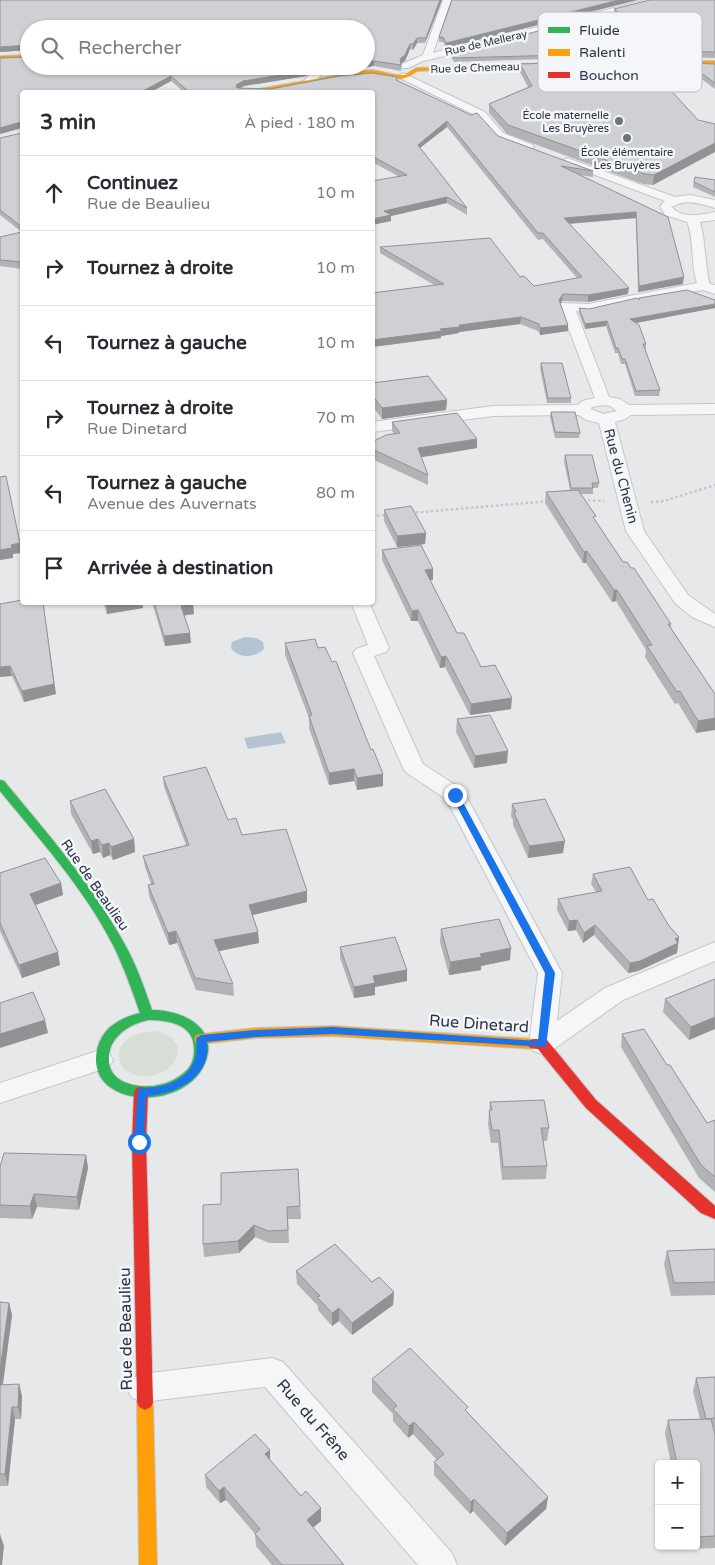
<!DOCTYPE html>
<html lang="fr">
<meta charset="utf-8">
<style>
body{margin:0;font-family:"Varela Round",sans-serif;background:#f7f7f7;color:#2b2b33}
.controls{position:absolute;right:15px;bottom:15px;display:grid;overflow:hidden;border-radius:5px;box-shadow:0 1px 4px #0004}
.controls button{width:45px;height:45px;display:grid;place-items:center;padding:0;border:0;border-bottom:1px solid #e1e1e2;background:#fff;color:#2b2b33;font:25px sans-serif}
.stop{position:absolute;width:15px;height:15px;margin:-11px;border:4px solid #1a73e8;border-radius:50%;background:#fff}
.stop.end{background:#1a73e8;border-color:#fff;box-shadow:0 1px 5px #0008}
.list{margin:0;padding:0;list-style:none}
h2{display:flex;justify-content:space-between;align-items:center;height:65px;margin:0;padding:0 20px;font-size:21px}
h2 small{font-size:16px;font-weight:400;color:#7c7c81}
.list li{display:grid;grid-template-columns:32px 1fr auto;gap:15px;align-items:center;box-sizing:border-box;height:75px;padding:0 20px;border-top:1px solid #e1e1e2}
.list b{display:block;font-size:19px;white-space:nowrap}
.list p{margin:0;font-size:16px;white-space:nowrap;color:#7c7c81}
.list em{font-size:16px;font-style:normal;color:#7c7c81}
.icon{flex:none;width:28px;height:28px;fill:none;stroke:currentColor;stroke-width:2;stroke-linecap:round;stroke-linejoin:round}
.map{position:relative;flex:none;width:715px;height:1565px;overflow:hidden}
.search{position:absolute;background:#fff;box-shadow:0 1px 4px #0004;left:20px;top:20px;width:355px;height:55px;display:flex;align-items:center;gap:12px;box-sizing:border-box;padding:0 18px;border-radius:28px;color:#7c7c81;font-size:19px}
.panel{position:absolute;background:#fff;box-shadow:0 1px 4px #0004;left:20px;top:90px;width:355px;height:515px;border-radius:5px}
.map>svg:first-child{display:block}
</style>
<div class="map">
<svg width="715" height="1565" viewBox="0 0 715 1565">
<rect width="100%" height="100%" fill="#e6e8ea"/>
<path fill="#d6ded6" d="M154 1031C203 1040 167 1089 131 1073 116 1067 115 1048 128 1039 136 1033 145 1032 154 1031Z"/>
<path fill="#b4c4d5" d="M245 637 256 638 263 642 264 649C255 658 238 659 231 648L232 642Z
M281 732 286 743 248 749 244 738Z"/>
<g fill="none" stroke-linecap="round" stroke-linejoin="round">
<g stroke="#c4c6c8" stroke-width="2">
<path id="street" d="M443 0H451L433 53 646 0H660L488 46 423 61 408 68H402V64L423 55Z
M298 66H313L320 69 321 75 313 83H305L304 81 312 72Z
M403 73 485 112 503 133 533 145 534 147 529 150 499 140 492 135 477 116 400 78 398 76Z
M567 158 675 197 690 195 715 200V208C701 204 686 198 672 207 681 219 703 215 715 212V220L700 222 703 235 708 278 710 284 715 285V294L703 290 648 299 588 312 576 311 609 397 620 399 629 405 715 404V414L631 415 625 419 615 422 644 531 688 595 715 614V627L692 617 675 603 626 531 599 423 586 420 579 415 493 416 372 432V422L493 406 578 405 582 401 595 398 560 306 562 303 588 304 697 283C690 263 695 241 687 222L665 215 660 206 665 201 563 163 561 161ZM603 405 610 406 617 411 603 414 591 409 592 407Z
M351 602H369L389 648 386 652 374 656 423 764 463 790 562 973 557 1021 605 988 715 942V961L623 1000 551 1051 542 1054 533 1051 529 1044 538 973 446 799 407 773 403 768 353 653 356 649 368 645Z
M100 1050 109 1053 113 1060 109 1067 0 1103V1083Z
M272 1358 283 1362 452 1553 457 1565H418L265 1387 143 1402 132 1398 127 1388 132 1378 143 1374Z"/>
</g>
<g stroke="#c4c6c8" stroke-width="2">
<path id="fast" d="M0 780 4 781C47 833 92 884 124 943 136 964 144 987 152 1010 181 1010 220 1027 205 1063 192 1096 139 1108 110 1087 90 1073 93 1044 109 1028 118 1020 128 1016 140 1013 132 990 124 967 113 945 84 888 40 840 0 791ZM148 1020C169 1020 196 1024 194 1052 194 1058 192 1064 188 1069 179 1079 167 1084 154 1086 134 1088 107 1082 109 1057 109 1049 112 1042 118 1036 126 1027 136 1023 148 1020Z"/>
</g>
<g stroke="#c4c6c8" stroke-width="2">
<path id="slow" d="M29 55V58L0 60V56Z
M715 61V65H609L606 63 609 61Z
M556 63 558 66 417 71 408 77 401 79 370 74 251 92H241L361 71 373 70 396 75H405L416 68Z
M333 1026 535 1039 540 1040 542 1044 540 1048 535 1049 333 1036 256 1038 201 1044 196 1043 194 1039 196 1035 201 1034 256 1028Z
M145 1394 151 1397 153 1402 157 1565H139L137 1402 139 1397Z"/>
</g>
<g stroke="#c4c6c8" stroke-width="2">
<path id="jam" d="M535 1039 547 1040 596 1100 715 1206V1219L701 1213 586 1108 538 1049 530 1048 528 1044 530 1040Z
M141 1087 146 1088 148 1092 146 1142 153 1402 151 1407 145 1410 139 1407 137 1402 132 1142 134 1092 136 1088Z"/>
</g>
<path stroke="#c5c6ca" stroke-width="2.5" stroke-dasharray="2.5 2.5" stroke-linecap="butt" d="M583 500 604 501
M651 502 664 501 715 485
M411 513 549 501
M372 516 387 515"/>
<use href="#street" fill="#f5f6f7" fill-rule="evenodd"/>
<use href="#fast" fill="#30b455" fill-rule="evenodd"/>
<use href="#slow" fill="#ff9f0a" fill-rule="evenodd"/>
<use href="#jam" fill="#e5322d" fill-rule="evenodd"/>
</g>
<path fill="#b1b3b5" d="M0 0H442L425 43H417L413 50 410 49 405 61 401 63V71L374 66 323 73 321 67 318 66H366V29H29V50L0 52Z
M452 0 446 48 443 42H439V37Z
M715 0V58L671 57 614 14V9Z
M451 53H633L632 56 454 62 451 57Z
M0 58 309 73 306 76 244 86 240 88 271 89 397 80 498 136 593 171V177L579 175 668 217 683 284 638 292 636 218 570 224 628 294 588 302 562 301 560 304 568 325V331L540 335 538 331 520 324 459 332V333L441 336V338L372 347V293L434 285 380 253V247L520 277 534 286 577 278 543 239 538 240 447 127 420 148 467 208V215L447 203 391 216V221L372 225 398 176 372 162V92H184L171 81 151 92H22V129V128L0 134Z
M687 63 715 64V89L687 68Z
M520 64 698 120 653 185 643 184 507 134 489 113V104L528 87 520 72Z
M22 133V269L0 266V237L22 232 0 215V138Z
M715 180V197L693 187 694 182Z
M639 300 715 308 636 323 646 344V349H645L660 390 659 396H635L625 364H621L618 353H615L606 326 585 329 579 313V308L589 309Z
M541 363 571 398V403H547L540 368Z
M372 383 447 400 446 410 382 419 372 405Z
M551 412 580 433 579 438H555L550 417Z
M392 422 477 448 421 457 428 475V485L372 459V442L394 434 392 431Z
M565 455 599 483 598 488H593V494H581L595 521 623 562 671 624V628L715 694 696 733 678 703 675 704 645 657 646 650 616 601 612 602 586 563H583L545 503 546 492 570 490 564 461Z
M384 510 426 533 425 544 397 547 384 521Z
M382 550 433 580H430L457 633 511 709 470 715 445 667 440 668 418 621H411L382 560Z
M103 602H142L143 608 107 614Z
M152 602H193L194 614 184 615 191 643 165 646Z
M0 604 56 694 24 702 12 676Z
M285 643 318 648 383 786 357 790 354 781 329 785 309 728V718L285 655Z
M457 719 507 763 474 768 456 732Z
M163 777 228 820 307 902 252 915 258 932 259 943 218 951 233 984 234 996 196 990 177 943 169 945 149 896 148 885 151 884 145 867 143 856 186 845 164 787Z
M70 801 134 839 135 852 113 860 110 855 103 858 100 852 93 854 71 814Z
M512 804 563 853 528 858 513 825V820L511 816Z
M0 873 61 883 63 895 36 905 60 965 22 978 0 931Z
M593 874 648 900 669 926 679 937 677 953 638 971 628 973 594 935 583 943 576 930 568 931 557 910 558 899 596 892 591 884Z
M441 929 510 960 481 966V970L449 975 440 942Z
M340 947 407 970V981L375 987V995L354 998 340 958Z
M715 979 689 1040 663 1012 665 999Z
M622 1034 667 1065 707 1123 715 1120V1192L699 1178 621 1047Z
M490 1102 549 1128 547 1141H543L547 1166 546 1179 502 1180 498 1143H491L488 1124Z
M86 1155 88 1168 79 1210 37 1207 32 1219 0 1218V1167Z
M298 1169 301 1219H288L289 1243H269L255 1237 239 1253 204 1257 203 1244 221 1204Z
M715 1249V1295L671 1296 664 1264 667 1251Z
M296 1271 372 1282 394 1292 393 1305 352 1335 339 1321 332 1326 318 1310V1306L297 1284Z
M0 1302 9 1303 12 1315 3 1385 19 1384 22 1396 21 1419H15L8 1486H0Z
M715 1377V1431H714L715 1435V1548L688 1549V1546H696V1464H671L665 1433 668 1420 700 1419 693 1391 696 1378Z
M372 1379 467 1412 548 1497 546 1509 505 1546 473 1511 470 1514 434 1475V1462L437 1460 413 1434 408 1438 393 1421V1414L372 1392Z
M270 1450V1461L301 1496 321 1508V1521L313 1528 344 1565H272L256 1546 255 1534 226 1500 220 1503 206 1487 205 1475Z"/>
<path fill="#909294" d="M440 0H442L425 43 426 38Z
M619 0H638L446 48V43Z
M417 38V43L413 50V44Z
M410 44V49L405 61 400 64V59Z
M28 45 29 50 0 52V47Z
M374 61V66L323 73V68L335 66H366V62Z
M309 67V73L306 76 244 86 236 90V85L243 81Z
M171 76V81L151 92H141Z
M447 121V127L417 150 418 145Z
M21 122 22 128 0 134V128Z
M715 143V152L653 185 654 175Z
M447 197V203L391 216V221L372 225V219L384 211Z
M636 212V218L564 224V218Z
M684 277 683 284 638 292 639 286Z
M629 288 628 294 588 302V295Z
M563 294 562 301 558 307 559 300Z
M715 304V308L630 324V319Z
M521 317 520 324 459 332V333L441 336V338L372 347V340L459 325Z
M607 321 606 326 585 329V324Z
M568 325V331L540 335V328Z
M447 400 446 410 382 419V408Z
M477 439V448L417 458 418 448Z
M426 533 425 544 397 547V536Z
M20 543 21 553 13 554V558L0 560V550L11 545Z
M587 551 586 563H583L584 552Z
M433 569V580L424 581 425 570Z
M614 590H617L616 601 612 602Z
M43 602 56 694 24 702 22 691Z
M106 602H142L143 608 107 614Z
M193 604 194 614 182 616 181 606Z
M418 610V621H411L412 611Z
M190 633 191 643 165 646 164 636Z
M446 656 445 667 440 668 441 657Z
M10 666 12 676 0 677V667Z
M512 698 511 709 470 715 471 704Z
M715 718V730L696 733 698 721Z
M508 751 507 763 474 768 475 756Z
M354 769V781L329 785V773Z
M383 774V786L357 790V778Z
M98 839 100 852 93 854 91 841Z
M134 839 135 852 113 860 111 847Z
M565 841 563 853 528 858 529 846Z
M109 843 110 855 103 858 102 845Z
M61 883 63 895 32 906 30 894Z
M307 891V902L249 916V905Z
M577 920 576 930 568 931 569 921Z
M595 925 594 935 583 943 584 933Z
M176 931 177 943 169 945 168 933Z
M258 932 259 943 215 952 214 940Z
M679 937 677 953 638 971 628 973 630 963Z
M511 948 510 960 481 966V970L449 975 450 962 480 954Z
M58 952 60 965 22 978 19 965Z
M407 970V981L375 987V995L354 998V987L373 976Z
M715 1017V1029L689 1040 691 1027Z
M45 1020 48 1033 0 1048V1034Z
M86 1155 88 1168 79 1210 77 1197Z
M34 1194 37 1207 32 1219 30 1206Z
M254 1225 255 1237 239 1253 238 1241Z
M394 1292 393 1305 352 1335V1323Z
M9 1303 12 1315 1 1397 0 1393V1370Z
M339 1308V1321L332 1326V1313Z
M19 1384 22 1396 21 1419 18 1407Z
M12 1407 15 1419 8 1486 5 1474Z
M414 1422 413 1434 408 1438 409 1426Z
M270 1450V1462L265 1454Z
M224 1487 226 1500 220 1503 219 1491Z
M548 1497 546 1509 505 1546 507 1533Z
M474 1499 473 1511 470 1514 471 1502Z
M321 1508V1521L307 1532V1520Z
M0 1534 4 1546 2 1565H0Z"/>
<path fill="#ced0d3" stroke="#909294" d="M0 0H440L426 38H417L413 44H410L405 55 400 59 401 65 374 61 366 62V29H29V45L0 47Z
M452 0H619L446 43 443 37H439Z
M650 0H715V52L671 51 614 9Z
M599 15 633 53 454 58 451 53 489 44Z
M29 55V66H306L309 67 306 71 243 81 236 85 237 88 271 89 339 76 372 73 397 77 396 80 471 115 477 113 498 136 593 171 561 166 668 217 684 277 639 286 636 212 564 218 629 288 588 295 563 294 559 300 568 325 540 328 539 324 521 317 459 325 460 327 440 329 442 331 372 340V293L444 284 380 247 490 238 520 277 524 276 534 286 582 277 543 233H538L447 121 418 145 467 208 447 197 384 211 391 215 372 219V181L407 175 372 156V92H189L171 76 141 92H22V124L21 122 0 128V58L28 57Z
M643 60 698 120 715 124V143L654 175 645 174 508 125 489 104 532 86 520 64Z
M687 63 715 64V83Z
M322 66H335L323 68Z
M22 133V227L0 210V138Z
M695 177 715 180V192L694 182Z
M22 232V262L0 260V237Z
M687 290 715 300V304L630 319 639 325 646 344H643L660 390 636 391 625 359H622L618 348H616L607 321 585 324 579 308 589 309 637 298 639 300V298Z
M541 363H562L571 398H548Z
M428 376 447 400 382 408 372 395V383Z
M551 412H575L580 433 555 432Z
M457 413 477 439 418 448 428 475 372 449V442L386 435 400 433 392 422Z
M565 455H592L599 483H592L593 488H571Z
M6 476 20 543 11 545 12 548 0 550V477Z
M578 490 596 516 593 517 623 562H627L631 568H634L671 624H668L715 694V718L698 721 680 691 677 692 647 646 652 645 617 590H614L587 551 584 552 546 492Z
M411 506 426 533 397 536 384 510Z
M421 545 433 569 425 570 457 633H464L481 667 495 665 512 698 471 704 446 656 441 657 418 610 412 611 382 550Z
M22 600V602H43L54 684 22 691 10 666 0 667V604Z
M154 602H193V604L181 606 190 633 164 636Z
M315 639 318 648 325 647 332 662 336 661 371 750 373 749 383 774 357 778 354 769 329 773 309 716 312 715 285 643Z
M490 715 508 751 475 756 457 719Z
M206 767 228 820 236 818 242 835 286 829 307 891 249 905 258 932 214 940 233 984 195 978 176 931 168 933 148 885 154 884 143 856 189 845 163 777Z
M105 789 134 839 111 847 109 843 102 845 98 839 91 841 70 801Z
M545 799 565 841 529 846 514 813 516 812 512 804Z
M45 858 61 883 30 894 58 952 19 965 0 923V873Z
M630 867 648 900 653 899 669 926 679 937 675 939 678 943 640 961 630 963 595 925 584 933 577 920 569 921 558 899 602 891 593 874Z
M499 919 511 948 480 954 482 957 450 962 441 929Z
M395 937 407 970 373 976 375 983 354 987 340 947Z
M715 979V1017L691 1027 665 999Z
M33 992 45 1020 0 1034V1003Z
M644 1029 667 1065H670L707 1123 715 1120V1177L701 1165 622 1034Z
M544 1100 549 1128H541L547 1166 503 1167 499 1130H492L489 1111 492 1110 490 1102Z
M4 1153 86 1155 77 1197 34 1194 30 1206 0 1205V1167Z
M298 1169 300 1206 287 1207 288 1230 268 1231 254 1225 238 1241 203 1244V1205L221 1204V1173Z
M335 1244 372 1282 379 1277 394 1292 352 1323 339 1308 332 1313 317 1297 320 1296 296 1271Z
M715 1249V1282L674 1283 667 1251Z
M0 1302 9 1303 0 1370Z
M410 1348 468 1407 465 1410 548 1497 507 1533 474 1499 471 1502 434 1462 444 1454 414 1422 409 1426 393 1409 397 1406 372 1379Z
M715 1377V1418L706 1419 696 1378Z
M19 1384 18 1407H12L5 1474H0V1385Z
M711 1419 715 1435V1536L696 1537V1464H677L668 1420Z
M255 1434 270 1450 265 1454 301 1496 306 1491 321 1508 307 1520 344 1565H282L255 1534 260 1529 224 1487 219 1491 205 1475Z"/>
<path fill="#1a73e8" d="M452 793 459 795 555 973 546 1047 333 1034 256 1037 207 1042C212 1077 176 1094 146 1096L144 1142 139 1146 135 1145 134 1142 138 1089C145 1087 154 1088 161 1086 186 1080 200 1064 196 1038L201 1035 256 1030 333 1027 538 1041 545 973 451 795Z"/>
<g fill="#6c737f" stroke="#f4f6f9" stroke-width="2">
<circle cx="619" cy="121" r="5"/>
<circle cx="627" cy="138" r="5"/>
</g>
<g text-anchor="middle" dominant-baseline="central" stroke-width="5" stroke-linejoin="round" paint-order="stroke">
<g font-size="11" fill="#2b3445" stroke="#f4f6f9">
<text transform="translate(486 43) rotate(-13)">Rue de Melleray</text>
<text transform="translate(475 68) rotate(-2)">Rue de Chemeau</text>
</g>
<g font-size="11" fill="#2b3445" stroke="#f4f6f9" text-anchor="end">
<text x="609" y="115">École maternelle<tspan x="609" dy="13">Les Bruyères</tspan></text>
<text x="627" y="152" text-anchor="middle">École élémentaire<tspan x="627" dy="13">Les Bruyères</tspan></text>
</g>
<g font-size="14" fill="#2b3445" stroke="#f4f6f9">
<text transform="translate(621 476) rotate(75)">Rue du Chenin</text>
<text transform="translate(95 885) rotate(55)">Rue de Beaulieu</text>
</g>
<g font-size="16" fill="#2b3445" stroke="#f4f6f9">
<text transform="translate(479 1024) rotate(4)">Rue Dinetard</text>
<text transform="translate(126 1329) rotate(-91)">Rue de Beaulieu</text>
<text transform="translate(313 1420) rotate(49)">Rue du Frêne</text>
</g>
</g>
<rect x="538" y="12" width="164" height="80" rx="8" fill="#f4f6f9" stroke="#b8bcc3" stroke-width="1"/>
<rect x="548" y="27" width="22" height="6" fill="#30b455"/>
<rect x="548" y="49" width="22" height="7" fill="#ff9f0a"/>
<rect x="548" y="72" width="22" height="6" fill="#e5322d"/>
<g font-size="14" fill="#2b3445">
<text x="579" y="35">Fluide</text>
<text x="579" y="57">Ralenti</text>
<text x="579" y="80">Bouchon</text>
</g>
</svg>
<div class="controls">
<button>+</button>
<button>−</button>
</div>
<div class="stop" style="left:139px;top:1142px"></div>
<div class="stop end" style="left:455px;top:795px"></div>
<div class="search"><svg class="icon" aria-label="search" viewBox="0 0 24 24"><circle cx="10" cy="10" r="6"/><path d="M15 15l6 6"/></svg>Rechercher</div>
<section class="panel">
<h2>3 min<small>À pied · 180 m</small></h2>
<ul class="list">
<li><svg class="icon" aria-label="ahead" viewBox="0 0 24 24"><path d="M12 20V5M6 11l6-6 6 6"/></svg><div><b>Continuez</b><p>Rue de Beaulieu</p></div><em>10 m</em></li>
<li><svg class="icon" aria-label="right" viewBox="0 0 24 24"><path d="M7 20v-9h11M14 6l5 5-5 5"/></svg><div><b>Tournez à droite</b></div><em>10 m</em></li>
<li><svg class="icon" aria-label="left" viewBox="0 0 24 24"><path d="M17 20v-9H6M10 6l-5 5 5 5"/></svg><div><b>Tournez à gauche</b></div><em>10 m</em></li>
<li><svg class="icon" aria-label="right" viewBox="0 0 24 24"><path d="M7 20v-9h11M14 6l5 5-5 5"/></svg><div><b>Tournez à droite</b><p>Rue Dinetard</p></div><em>70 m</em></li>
<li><svg class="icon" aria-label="left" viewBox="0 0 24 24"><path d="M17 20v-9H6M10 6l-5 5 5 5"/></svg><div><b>Tournez à gauche</b><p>Avenue des Auvernats</p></div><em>80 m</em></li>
<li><svg class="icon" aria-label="arrive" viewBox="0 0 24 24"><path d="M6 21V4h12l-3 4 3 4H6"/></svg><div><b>Arrivée à destination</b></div></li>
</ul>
</section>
</div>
